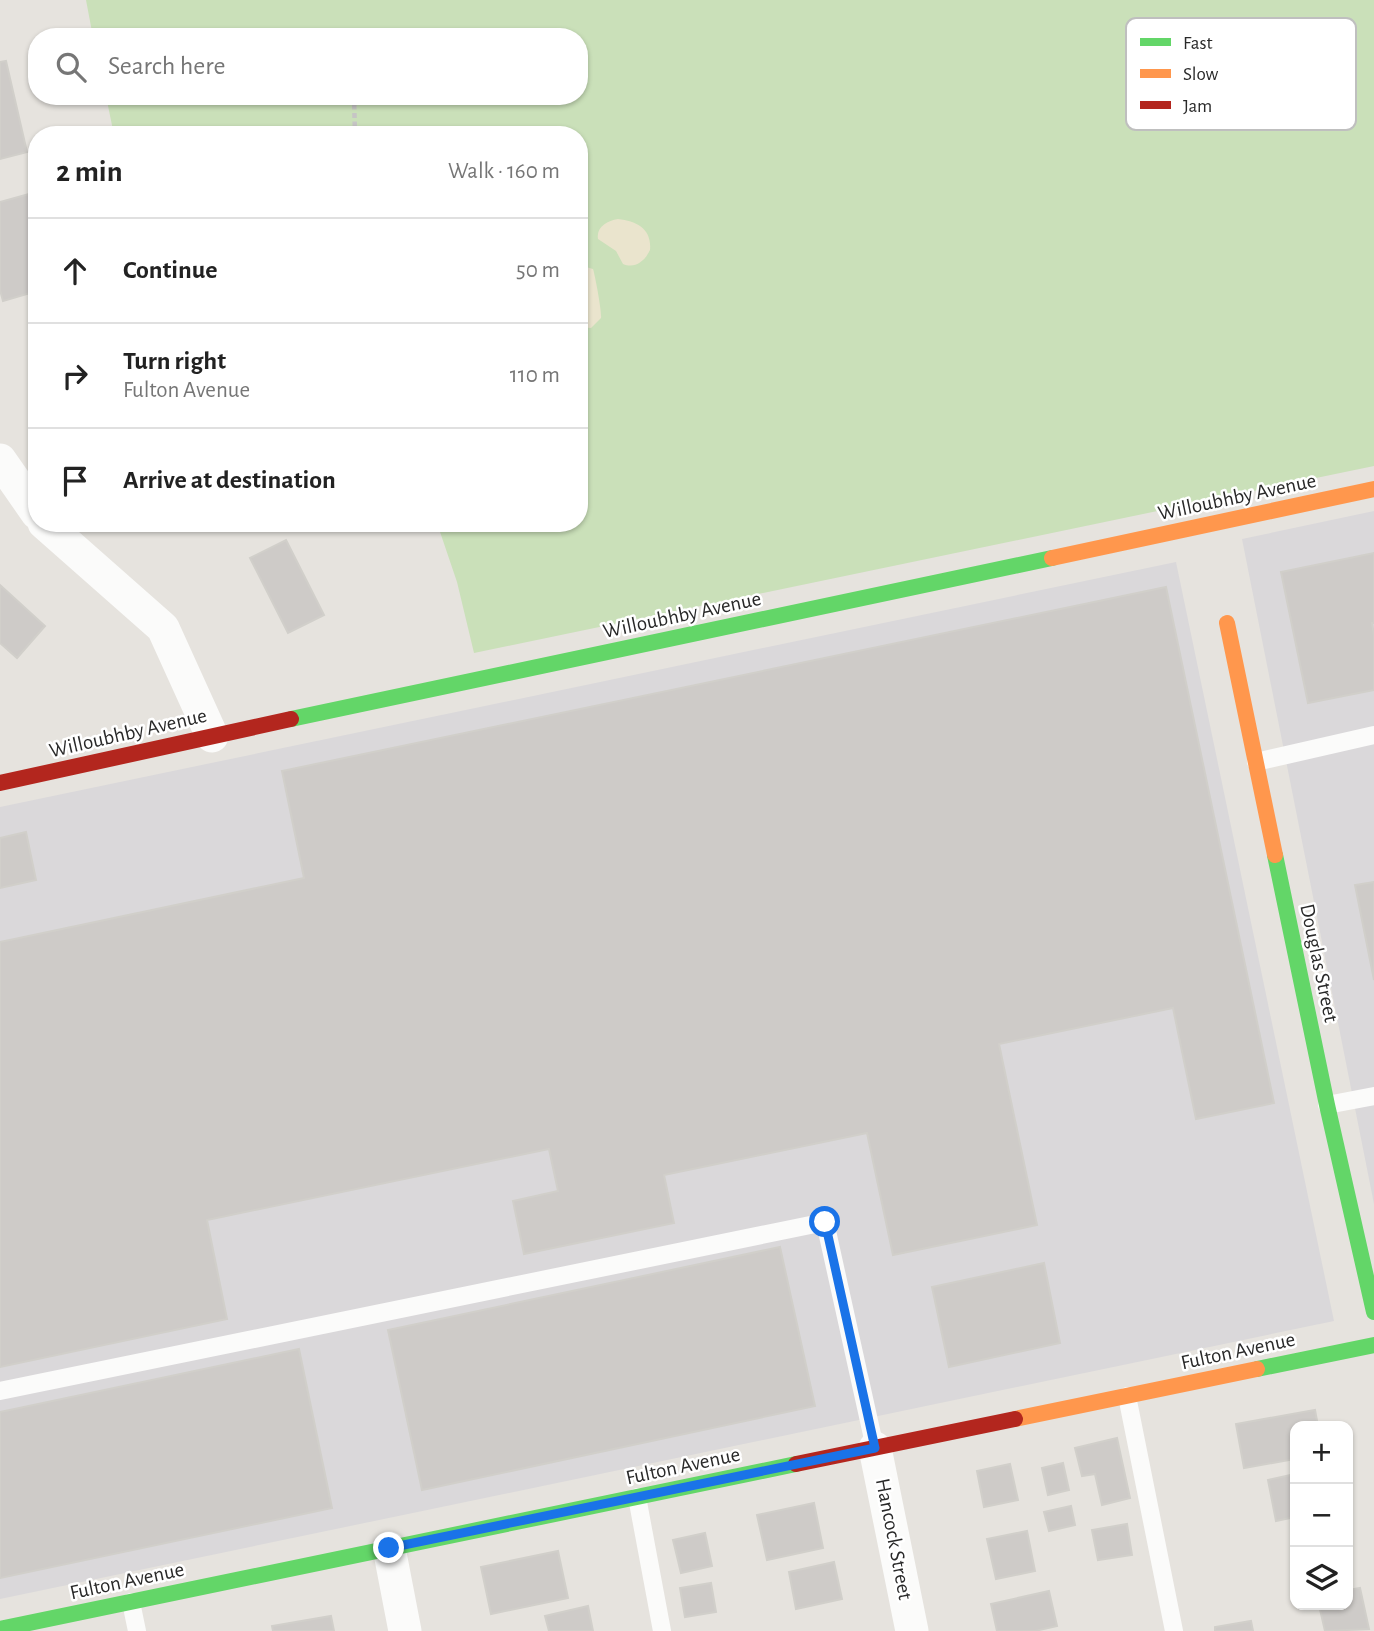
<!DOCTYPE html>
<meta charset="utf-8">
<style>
body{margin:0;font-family:"Alegreya Sans",sans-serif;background:#f6f6f6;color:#222}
.controls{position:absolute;right:21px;bottom:21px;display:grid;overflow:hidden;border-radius:14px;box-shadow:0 2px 5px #0004}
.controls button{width:63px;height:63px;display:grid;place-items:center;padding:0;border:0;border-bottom:2px solid #e0e0e0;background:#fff;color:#222;font:35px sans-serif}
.stop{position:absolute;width:21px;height:21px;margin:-16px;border:5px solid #1a73e8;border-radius:50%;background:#fff}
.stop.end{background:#1a73e8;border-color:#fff;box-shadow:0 2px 7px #0008}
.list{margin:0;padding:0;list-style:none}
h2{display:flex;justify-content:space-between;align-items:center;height:91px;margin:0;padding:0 28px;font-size:30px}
h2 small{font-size:23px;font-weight:400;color:#767676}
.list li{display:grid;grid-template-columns:46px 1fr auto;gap:21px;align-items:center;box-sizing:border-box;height:105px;padding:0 28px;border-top:2px solid #e0e0e0}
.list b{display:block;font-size:26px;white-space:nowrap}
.list p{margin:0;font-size:23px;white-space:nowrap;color:#767676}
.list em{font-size:23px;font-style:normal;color:#767676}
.icon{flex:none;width:38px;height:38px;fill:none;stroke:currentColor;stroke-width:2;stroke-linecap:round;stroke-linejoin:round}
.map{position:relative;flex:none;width:1374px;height:1631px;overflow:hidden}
.search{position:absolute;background:#fff;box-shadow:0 2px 5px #0004;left:28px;top:28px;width:560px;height:77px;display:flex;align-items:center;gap:18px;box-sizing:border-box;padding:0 24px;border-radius:28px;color:#767676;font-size:26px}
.panel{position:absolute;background:#fff;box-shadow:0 2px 5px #0004;left:28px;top:126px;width:560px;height:406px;border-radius:28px}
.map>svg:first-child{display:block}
</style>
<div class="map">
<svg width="1374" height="1631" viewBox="0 0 1374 1631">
<rect width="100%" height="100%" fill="#e6e3de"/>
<path fill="#dad8da" d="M1374 511V1204L1242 539Z
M1176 562 1334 1321 0 1599V807Z"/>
<path fill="#cae0b9" d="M86 0H1374V466L474 653 457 582 437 523H579V135H114L106 96H579V37H93Z"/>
<path fill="#eae4cd" d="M618 219C637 221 652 229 650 250 645 261 635 269 623 264L616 251 598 239C596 227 607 221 618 219Z
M579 265 593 269C595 275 602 312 601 318L591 328 579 327Z"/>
<path fill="#cecbc8" stroke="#d1cfca" stroke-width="2" d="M6 61 27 152 0 159V62Z
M29 194 37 220V291L3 301 0 290V202Z
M286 540 324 615 288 633 250 558Z
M1374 553V623H1372L1374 635V690L1308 703 1281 572Z
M0 585 45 626 17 658 0 643Z
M1166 587 1274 1103 1196 1119 1173 1008 999 1044 1037 1225 893 1255 867 1133 664 1175 674 1223 524 1254 513 1201 558 1191 549 1149 207 1220 227 1319 0 1367V942L304 878 282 771Z
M26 832 36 880 0 888V838Z
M1374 882V980L1355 885Z
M780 1247 815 1406 422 1490 388 1330Z
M1044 1263 1060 1343 949 1367 932 1287Z
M299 1349 332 1508 0 1578V1412Z
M1315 1410 1318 1426H1295V1459L1244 1468 1236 1424Z
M1117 1438 1130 1498 1102 1505 1095 1474 1082 1476 1075 1448Z
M1063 1463 1069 1490 1048 1495 1042 1468Z
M1010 1464 1018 1500 984 1507 977 1471Z
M1295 1474V1517L1276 1521 1268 1480Z
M814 1503 823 1548 767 1560 757 1515Z
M1071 1506 1075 1525 1049 1531 1044 1512Z
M1127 1524 1132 1555 1098 1560 1092 1530Z
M1027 1531 1035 1571 996 1579 987 1539Z
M705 1533 712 1566 681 1573 673 1540Z
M558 1551 568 1598 491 1614 481 1567Z
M834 1562 842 1599 796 1609 789 1572Z
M711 1583 716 1612 685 1617 680 1588Z
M1360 1588 1369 1629 1325 1631 1319 1605H1348V1590Z
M1049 1591 1057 1626 1035 1631H997L991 1604Z
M588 1606 593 1631H549L545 1616Z
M331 1616 334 1631H273L272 1626Z
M1251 1621 1253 1631H1215V1627Z"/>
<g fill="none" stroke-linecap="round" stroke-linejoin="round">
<path stroke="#c6c5c5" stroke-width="4.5" stroke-dasharray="5 3.5" stroke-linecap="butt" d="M354 96 355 135"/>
<path stroke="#fbfbfa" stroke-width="18" d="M1256 762 1374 735
M1327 1105 1374 1096
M0 1391 825 1222 875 1448
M1127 1396 1174 1631
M637 1497 662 1631
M131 1602 137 1631"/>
<path stroke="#fbfbfa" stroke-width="33" d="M0 460 37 513
M44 523 163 628 212 736
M875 1448 912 1631
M389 1548 405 1631"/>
<path stroke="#63d668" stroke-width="16" d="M291 719 1052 558
M1275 855 1327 1105 1374 1312
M1257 1369 1374 1345
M0 1629 796 1464"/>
<path stroke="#ff974d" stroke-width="16" d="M1052 558 1374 489
M1227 623 1275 855
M1015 1419 1257 1369"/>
<path stroke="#b3261e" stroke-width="16" d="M0 783 291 719
M796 1464 1015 1419"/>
</g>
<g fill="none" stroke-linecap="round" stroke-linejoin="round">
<path stroke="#1a73e8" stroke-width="9" d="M389 1548 875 1448 825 1222"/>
</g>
<g text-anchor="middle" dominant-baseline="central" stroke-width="5" stroke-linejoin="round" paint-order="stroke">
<g font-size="21" fill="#292929" stroke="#fff">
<text transform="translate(1237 497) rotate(-12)">Willoubhby Avenue</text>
<text transform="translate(682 615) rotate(-12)">Willoubhby Avenue</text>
<text transform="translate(128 733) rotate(-13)">Willoubhby Avenue</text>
<text transform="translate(1319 963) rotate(78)">Douglas Street</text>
<text transform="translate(1238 1351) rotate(-12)">Fulton Avenue</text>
<text transform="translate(683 1466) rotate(-12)">Fulton Avenue</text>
<text transform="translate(894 1539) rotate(79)">Hancock Street</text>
<text transform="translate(127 1581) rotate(-12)">Fulton Avenue</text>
</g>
</g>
<rect x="1126" y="18" width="230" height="112" rx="10" fill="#fff" stroke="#bfbfbf" stroke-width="2"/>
<rect x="1140" y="38" width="31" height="8" fill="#63d668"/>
<rect x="1140" y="69" width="31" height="9" fill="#ff974d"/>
<rect x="1140" y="101" width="31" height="8" fill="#b3261e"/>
<g font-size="19" fill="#292929">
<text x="1183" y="49">Fast</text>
<text x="1183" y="80">Slow</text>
<text x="1183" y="112">Jam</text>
</g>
</svg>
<div class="controls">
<button>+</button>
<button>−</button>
<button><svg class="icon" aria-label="layers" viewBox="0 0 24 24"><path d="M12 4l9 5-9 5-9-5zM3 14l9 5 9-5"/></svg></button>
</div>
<div class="stop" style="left:825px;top:1222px"></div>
<div class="stop end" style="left:389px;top:1548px"></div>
<div class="search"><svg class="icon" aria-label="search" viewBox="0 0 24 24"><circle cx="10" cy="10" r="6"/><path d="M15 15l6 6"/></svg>Search here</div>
<section class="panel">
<h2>2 min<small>Walk · 160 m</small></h2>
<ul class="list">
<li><svg class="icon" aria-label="ahead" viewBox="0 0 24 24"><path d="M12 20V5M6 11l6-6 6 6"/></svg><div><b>Continue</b></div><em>50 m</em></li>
<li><svg class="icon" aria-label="right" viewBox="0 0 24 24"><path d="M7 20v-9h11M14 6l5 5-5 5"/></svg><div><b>Turn right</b><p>Fulton Avenue</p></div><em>110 m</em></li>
<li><svg class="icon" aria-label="arrive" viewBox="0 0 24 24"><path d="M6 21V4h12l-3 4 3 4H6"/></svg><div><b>Arrive at destination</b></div></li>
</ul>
</section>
</div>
